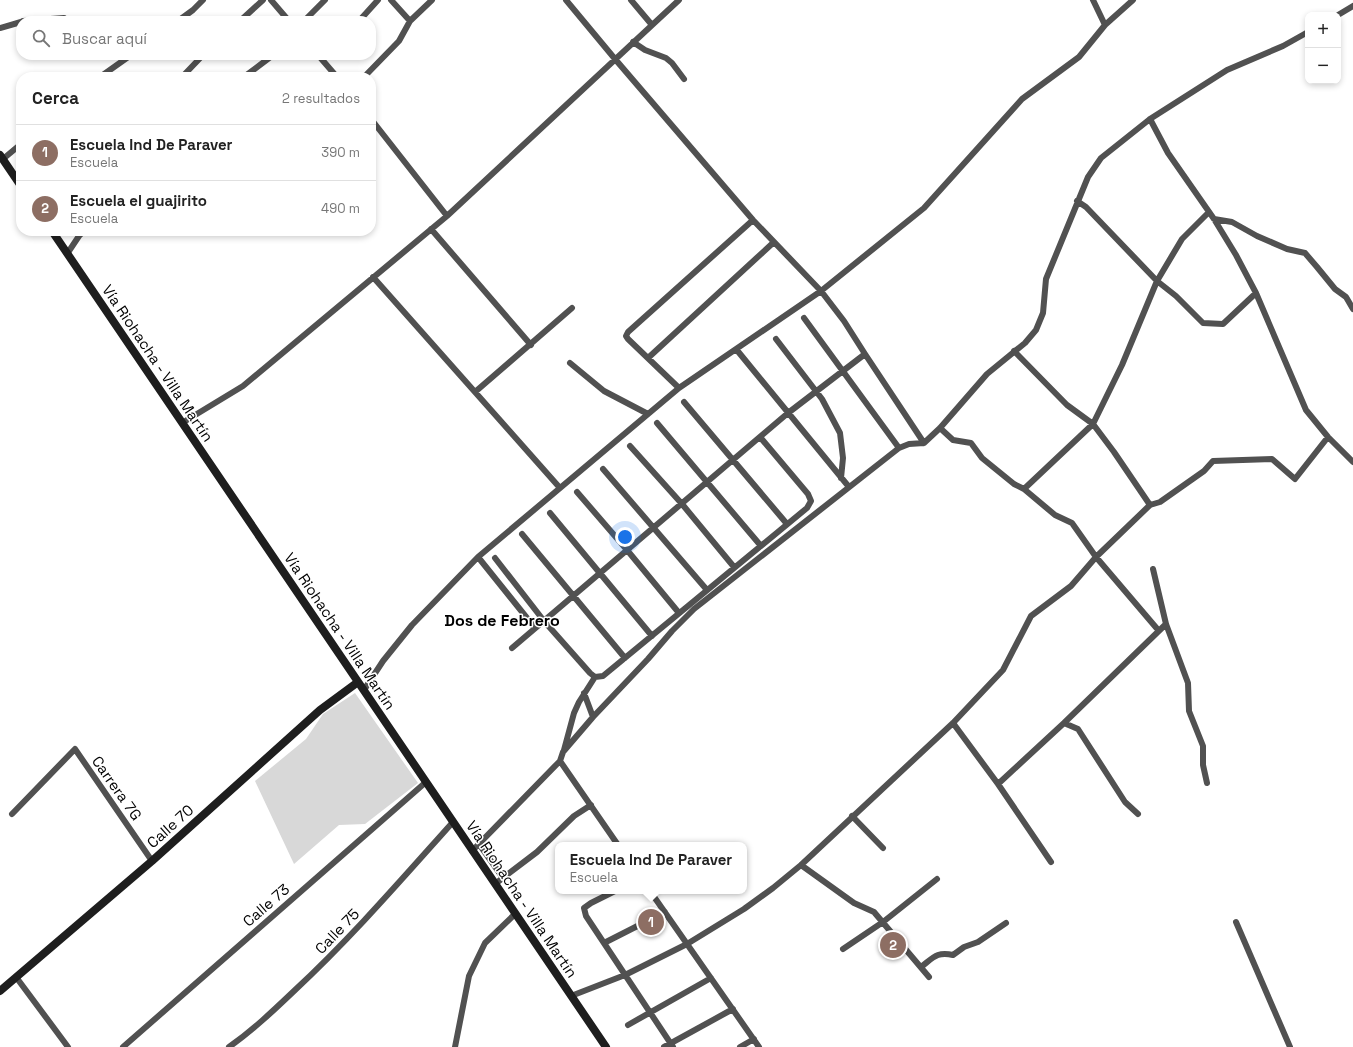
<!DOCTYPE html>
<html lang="es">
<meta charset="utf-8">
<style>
body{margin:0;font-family:"Space Grotesk",sans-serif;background:#f2f2f2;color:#222}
.controls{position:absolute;right:12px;top:12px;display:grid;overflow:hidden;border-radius:8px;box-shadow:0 2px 6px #0003}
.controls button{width:36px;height:36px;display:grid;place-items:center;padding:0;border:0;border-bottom:1px solid #e0e0e0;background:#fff;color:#222;font:20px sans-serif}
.you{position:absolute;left:625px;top:537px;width:14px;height:14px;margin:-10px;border:3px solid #fff;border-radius:50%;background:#1a73e8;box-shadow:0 0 0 6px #1a73e833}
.badge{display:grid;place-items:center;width:26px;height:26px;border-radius:50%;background:#db2777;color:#fff;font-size:13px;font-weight:700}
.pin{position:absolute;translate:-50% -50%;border:2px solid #fff;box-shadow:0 1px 4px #0006}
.popup{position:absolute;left:555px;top:842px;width:192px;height:52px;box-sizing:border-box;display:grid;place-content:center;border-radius:8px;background:#fff;filter:drop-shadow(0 1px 3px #0005);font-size:13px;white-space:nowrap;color:#767676}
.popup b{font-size:15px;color:#222}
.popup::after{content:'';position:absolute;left:50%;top:100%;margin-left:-8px;border:8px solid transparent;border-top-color:#fff}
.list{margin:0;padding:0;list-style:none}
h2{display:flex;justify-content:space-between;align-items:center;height:52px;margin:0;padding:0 16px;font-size:17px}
h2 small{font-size:13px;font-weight:400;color:#767676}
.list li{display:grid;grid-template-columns:26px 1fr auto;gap:12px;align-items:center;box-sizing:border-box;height:56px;padding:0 16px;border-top:1px solid #e0e0e0}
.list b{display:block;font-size:15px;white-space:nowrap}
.list p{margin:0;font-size:13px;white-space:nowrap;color:#767676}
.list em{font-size:13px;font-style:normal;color:#767676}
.icon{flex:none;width:22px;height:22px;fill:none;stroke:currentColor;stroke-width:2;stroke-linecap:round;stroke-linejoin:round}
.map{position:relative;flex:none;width:1353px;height:1047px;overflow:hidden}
.search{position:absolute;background:#fff;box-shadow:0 2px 6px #0003;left:16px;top:16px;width:360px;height:44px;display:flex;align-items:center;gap:10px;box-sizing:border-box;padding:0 14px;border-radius:16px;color:#767676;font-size:15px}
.panel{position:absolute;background:#fff;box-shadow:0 2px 6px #0003;left:16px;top:72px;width:360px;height:164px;border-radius:16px}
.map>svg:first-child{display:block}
</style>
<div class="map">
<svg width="1353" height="1047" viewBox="0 0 1353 1047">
<rect width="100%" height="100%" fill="#fff"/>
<path fill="#d8d8d8" d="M355 693 418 783 365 824 339 825 294 864 255 781 306 739 323 714Z"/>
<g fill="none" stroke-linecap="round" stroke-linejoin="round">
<path stroke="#515151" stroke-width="6" d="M271 0 289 21
M391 0 410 21
M566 0 615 59 753 220 821 291 844 321 865 354 924 443
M631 0 652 25
M1093 0 1105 25
M1338 15 1353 6
M23 21 64 18
M178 21 193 10 203 0
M240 21 263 0
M304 21 325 0
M359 21 378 0
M0 28 21 22
M633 42 645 50 666 58 672 63 684 79
M318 55 337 77
M100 77 131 55
M182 77 203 55
M244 77 273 55
M364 77 399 41 410 21 432 0
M371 119 447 216
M1150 119 1168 153 1214 219 1236 255 1256 293 1306 410 1328 437 1353 462
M3 159 21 144
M1077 201 1086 207 1157 281 1176 296 1203 323 1223 324 1256 293
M1214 219 1232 222 1257 236 1287 249 1305 253 1317 267 1335 289 1346 297 1353 309
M431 229 531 345
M67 254 79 236 84 231
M373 277 560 488
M804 318 899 448
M776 339 822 399 840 433 843 458 841 478
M736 349 849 487
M1014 351 1067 405 1093 424 1114 452 1150 505
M648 358 774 242
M570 363 604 391 648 414
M679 388 628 339 626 336 628 332 753 220
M475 392 572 308
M684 402 787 524
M182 423 243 386 447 216 679 0
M657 423 761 546
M940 428 953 440 971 443 982 458 1014 484 1024 489 1055 515 1072 523 1096 557 1159 631
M630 446 682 504 734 567
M603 469 707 590
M1024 489 1093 424 1122 365 1157 281 1182 239 1209 212
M577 492 627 550 679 613
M550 513 652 636
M522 534 625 658
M478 557 535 628
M495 558 544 621 590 673 595 677 603 676 807 508 811 501 808 494 760 437
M1153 569 1166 624 1188 683 1189 711 1203 746V765L1207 783
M512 648 788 413 865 354
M364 690 383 661 412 625 478 557 679 388 821 291 924 208 1022 99 1079 57 1105 25 1133 0
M584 693 593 717
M953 723 998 784 1051 862
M1064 723 1078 729 1125 802 1138 814
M564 750 574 713 579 702 595 677
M560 761 618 845
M998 784 1064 723 1166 624
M12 814 75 749 152 861
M852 816 883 848
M479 844 503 878
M472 851 560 761 563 752 593 717 648 659 672 631 694 609 899 448 909 444 924 443 940 428 987 374 1025 343 1036 330 1043 313 1046 279 1088 177 1101 158 1150 119 1227 70 1283 46 1308 32
M801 865 854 903 874 912 929 977
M495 884 537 852 574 816 591 805
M615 891 591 903 584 908 586 916 673 1047
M650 891 759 1047
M1236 922 1290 1047
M604 943 665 912
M843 949 883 922 937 879
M921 967C933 958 937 951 953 955L964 947 978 942 1006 923
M16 977 68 1047
M571 996 625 975 687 944 744 909 773 888 801 865 953 723 1003 670 1031 616 1071 586 1096 557 1150 505 1160 502 1204 471 1213 461 1272 459 1295 479 1328 437
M628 1025 711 978
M123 1047 426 782
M229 1047C253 1030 273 1011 294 991 351 938 401 880 453 822
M455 1047 469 976 485 943 515 914
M664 1047 733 1009
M740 1047 754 1039"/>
<path stroke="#1e1e1e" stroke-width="8" d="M0 155 21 186
M52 231 606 1047
M0 991 152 861 320 710 358 682"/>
</g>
<g text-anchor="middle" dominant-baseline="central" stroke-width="3" stroke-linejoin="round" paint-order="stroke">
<g font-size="15" fill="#000" stroke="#fff">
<text transform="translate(158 363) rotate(56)">Vía Riohacha - Villa Martín</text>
<text transform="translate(340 631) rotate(56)">Vía Riohacha - Villa Martín</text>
<text transform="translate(117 788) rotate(55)">Carrera 7G</text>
<text transform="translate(170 826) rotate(-42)">Calle 70</text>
<text transform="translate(522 899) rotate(56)">Vía Riohacha - Villa Martín</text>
<text transform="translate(266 905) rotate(-41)">Calle 73</text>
<text transform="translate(337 931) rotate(-46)">Calle 75</text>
</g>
<g font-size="16" font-weight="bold" fill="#000" stroke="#fff">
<text x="502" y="620">Dos de Febrero</text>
</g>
</g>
</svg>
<div class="controls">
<button>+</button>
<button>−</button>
</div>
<div class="you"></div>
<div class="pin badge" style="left:651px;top:922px;background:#8d6e63">1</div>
<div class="popup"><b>Escuela Ind De Paraver</b>Escuela</div>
<div class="pin badge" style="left:893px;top:945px;background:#8d6e63">2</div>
<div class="search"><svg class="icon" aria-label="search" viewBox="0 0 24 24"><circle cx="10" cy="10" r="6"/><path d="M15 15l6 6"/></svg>Buscar aquí</div>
<section class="panel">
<h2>Cerca<small>2 resultados</small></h2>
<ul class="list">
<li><span class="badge" style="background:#8d6e63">1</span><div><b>Escuela Ind De Paraver</b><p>Escuela</p></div><em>390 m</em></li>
<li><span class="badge" style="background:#8d6e63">2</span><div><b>Escuela el guajirito</b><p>Escuela</p></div><em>490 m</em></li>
</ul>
</section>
</div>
